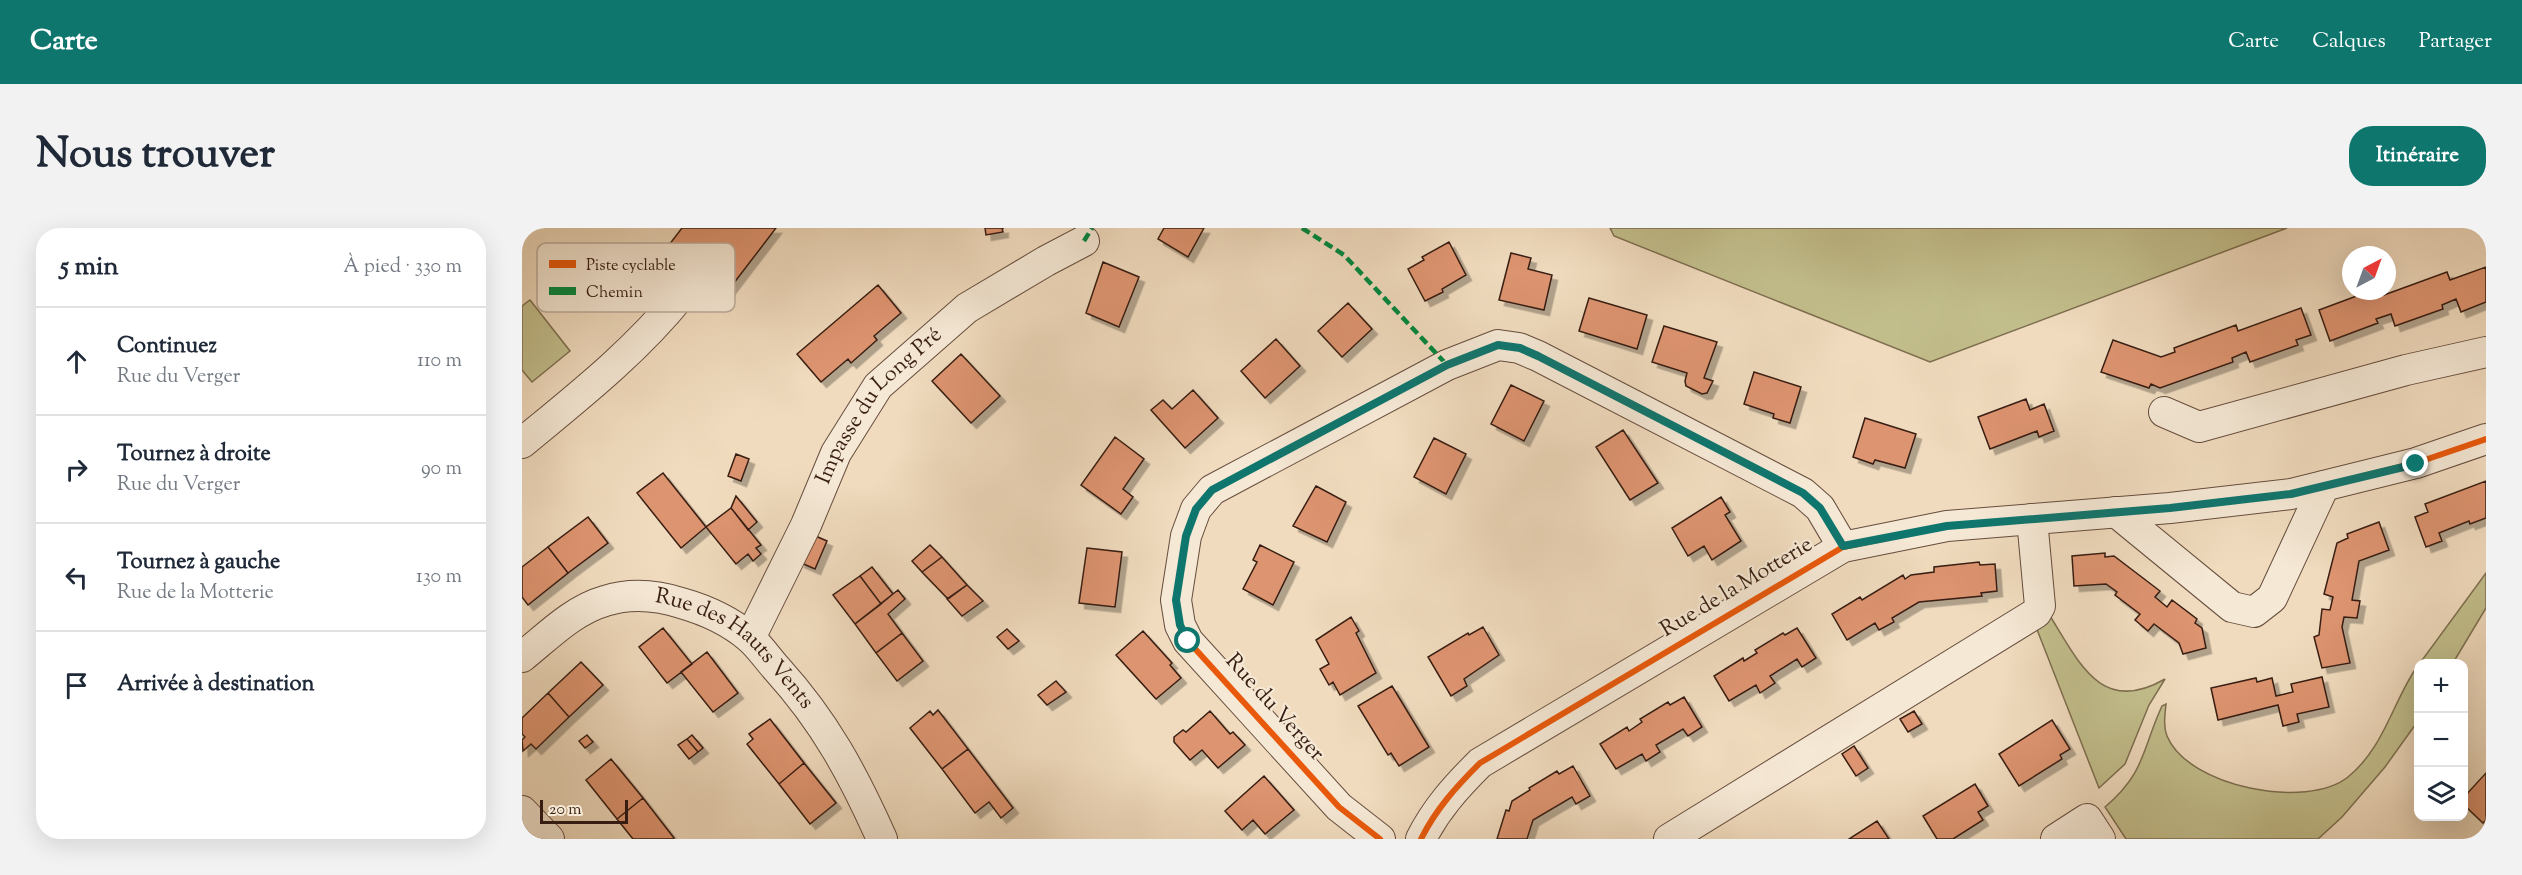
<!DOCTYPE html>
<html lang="fr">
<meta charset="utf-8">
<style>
body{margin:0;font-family:"Sorts Mill Goudy",serif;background:#f2f2f3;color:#1f2937}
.controls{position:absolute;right:18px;bottom:18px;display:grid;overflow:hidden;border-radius:12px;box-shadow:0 6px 24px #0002}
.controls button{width:54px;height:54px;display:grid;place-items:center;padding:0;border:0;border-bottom:2px solid #e0e1e3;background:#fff;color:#1f2937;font:30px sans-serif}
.compass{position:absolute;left:1820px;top:18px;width:54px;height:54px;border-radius:50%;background:#fff;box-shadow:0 6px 24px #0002;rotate:41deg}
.scale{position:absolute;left:18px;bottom:15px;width:88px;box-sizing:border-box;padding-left:6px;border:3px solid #381e12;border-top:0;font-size:16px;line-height:21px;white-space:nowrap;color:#381e12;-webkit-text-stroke:4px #f5e8d5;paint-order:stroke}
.stop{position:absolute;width:18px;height:18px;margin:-14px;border:4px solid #0f766e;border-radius:50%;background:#fff}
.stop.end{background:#0f766e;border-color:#fff;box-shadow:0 2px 6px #0008}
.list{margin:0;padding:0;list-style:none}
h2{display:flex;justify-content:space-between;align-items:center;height:78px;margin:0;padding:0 24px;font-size:26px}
h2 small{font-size:20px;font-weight:400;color:#747a83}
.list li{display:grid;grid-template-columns:39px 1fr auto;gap:18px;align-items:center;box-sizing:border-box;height:108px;padding:0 24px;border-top:2px solid #e0e1e3}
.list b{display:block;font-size:22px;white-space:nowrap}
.list p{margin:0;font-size:20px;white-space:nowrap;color:#747a83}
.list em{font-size:20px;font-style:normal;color:#747a83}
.icon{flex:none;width:33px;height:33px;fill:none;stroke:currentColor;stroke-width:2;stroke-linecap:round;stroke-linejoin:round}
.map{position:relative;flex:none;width:1964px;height:611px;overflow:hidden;border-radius:24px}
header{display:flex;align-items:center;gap:36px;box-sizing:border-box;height:84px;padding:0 30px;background:#0f766e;color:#fff}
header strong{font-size:28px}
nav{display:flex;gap:33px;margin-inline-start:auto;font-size:21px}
.intro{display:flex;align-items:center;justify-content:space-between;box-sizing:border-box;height:144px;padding:0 36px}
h1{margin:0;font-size:42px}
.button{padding:15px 27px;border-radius:24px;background:#0f766e;color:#fff;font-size:21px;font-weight:700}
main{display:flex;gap:36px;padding:0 36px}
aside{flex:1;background:#fff;border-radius:24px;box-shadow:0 6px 24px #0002}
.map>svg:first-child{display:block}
</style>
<header>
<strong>Carte</strong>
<nav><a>Carte</a><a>Calques</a><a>Partager</a></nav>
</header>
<div class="intro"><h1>Nous trouver</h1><a class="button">Itinéraire</a></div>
<main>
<aside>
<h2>5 min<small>À pied · 330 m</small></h2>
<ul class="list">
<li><svg class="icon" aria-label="ahead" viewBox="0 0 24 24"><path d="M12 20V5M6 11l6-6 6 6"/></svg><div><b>Continuez</b><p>Rue du Verger</p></div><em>110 m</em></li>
<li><svg class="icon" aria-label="right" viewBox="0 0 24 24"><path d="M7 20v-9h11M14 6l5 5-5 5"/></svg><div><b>Tournez à droite</b><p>Rue du Verger</p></div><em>90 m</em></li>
<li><svg class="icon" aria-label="left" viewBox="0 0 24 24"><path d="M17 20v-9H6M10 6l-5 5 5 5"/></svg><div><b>Tournez à gauche</b><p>Rue de la Motterie</p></div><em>130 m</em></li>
<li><svg class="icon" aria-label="arrive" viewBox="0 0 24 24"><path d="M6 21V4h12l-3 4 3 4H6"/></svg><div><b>Arrivée à destination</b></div></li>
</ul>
</aside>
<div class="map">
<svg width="1964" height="611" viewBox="0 0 1964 611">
<defs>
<filter id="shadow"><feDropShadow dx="5.5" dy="5.5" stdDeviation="0" flood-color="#0004"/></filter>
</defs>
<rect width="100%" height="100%" fill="#f0dbbe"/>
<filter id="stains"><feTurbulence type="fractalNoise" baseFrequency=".00333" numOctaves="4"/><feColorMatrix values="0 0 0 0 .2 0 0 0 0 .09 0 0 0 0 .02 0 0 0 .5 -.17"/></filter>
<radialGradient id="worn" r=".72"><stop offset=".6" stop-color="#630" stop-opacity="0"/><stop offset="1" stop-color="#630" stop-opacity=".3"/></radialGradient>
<path fill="#c2be8c" stroke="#7d6e4f" stroke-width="1.5" d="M1088 0H1765L1408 134 1092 8Z
M8 72 48 123 10 154 0 142V78Z
M1964 345V380L1931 435H1898Z
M1528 388C1557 434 1579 488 1643 451L1627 477 1603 536 1577 560 1514 399Z
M1896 437V493L1863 539 1820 589 1796 611H1604L1583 579C1624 544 1620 521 1640 478L1644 476C1643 487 1641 498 1645 508 1666 559 1785 582 1826 549 1862 520 1871 473 1896 437Z"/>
<path fill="#dd946f" stroke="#381e12" stroke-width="1.5" filter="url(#shadow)" d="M160 0H254L202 68 183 53 176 56 171 52 172 45 143 22Z
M463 0H482H480L481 4 464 7Z
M642 0H682L666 29 636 11Z
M927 14 944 47 920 61 921 64 903 73 886 41 902 32 900 29Z
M989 25 1009 30 1006 41 1030 47 1022 82 977 72Z
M581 34 617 49 597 99 564 85Z
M1964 39V74L1939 84 1934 71 1920 77 1921 81 1873 98 1869 86 1854 91 1856 95 1808 113 1797 82 1848 63H1861L1862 67 1925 44 1928 52Z
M356 57 379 85 352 108 355 112 329 135 326 131 299 154 275 126Z
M1067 70 1125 87 1115 121 1057 103Z
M826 75 850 101 820 129 796 103Z
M1779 80 1789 107 1774 112 1776 117 1728 134 1724 124 1710 130 1711 134 1638 160 1629 156 1627 160 1579 144 1591 112 1639 129 1653 124 1652 120 1714 97 1716 103Z
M1142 98 1195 114 1182 150 1191 153 1185 165 1180 166 1164 158 1163 153 1165 145 1130 134Z
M754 111 778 138 743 170 719 143Z
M439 126 478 168 449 195 410 153Z
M1232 144 1279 159 1268 195 1251 190 1252 186 1222 176Z
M989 157 1022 173 1002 213 969 196Z
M671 162 696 190 663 220 629 182 641 172 650 181Z
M1504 171 1508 182 1522 176 1532 203 1517 209 1515 203 1468 221 1456 189Z
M1343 190 1394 206 1383 240 1353 232 1351 236 1331 229Z
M1101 202 1136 255 1108 272 1074 219Z
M593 209 622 231 601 261 611 269 599 286 559 257Z
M912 210 944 226 924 266 892 249Z
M214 226 227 231 219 253 206 248Z
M141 245 184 299 159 320 115 265Z
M1964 253V290L1948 296 1947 293 1917 305 1920 313 1904 319 1893 289 1906 284 1903 276Z
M794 258 824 274 805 314 771 298Z
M214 268 235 294 226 302 209 280Z
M1199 269 1208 284 1203 287 1219 313 1190 332 1182 318 1166 328 1150 300Z
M209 280 239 317 234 320 239 326 231 333 226 326 214 336 184 299Z
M66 289 86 315 46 345 26 319Z
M1857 294 1867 322 1837 333 1830 372 1838 373 1835 390 1822 389 1820 399 1828 435 1800 440 1792 409 1797 407 1800 381 1808 382 1811 369 1802 366 1815 315 1826 310 1825 306Z
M289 306 305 313 293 341 277 334Z
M408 317 420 329 400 344 390 333Z
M738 317 772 334 751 377 721 361 735 334 731 332Z
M26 319 46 345 6 377 0 369V339Z
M565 320 600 324 593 379 557 375Z
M1583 325V329L1592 328 1638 363 1633 369 1645 379 1650 372 1675 391 1673 395 1680 400 1684 420 1661 426 1657 415 1632 396 1626 403 1613 392 1618 386 1593 367 1595 364 1584 356 1552 358 1550 328Z
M420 329 445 357 426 371 400 344Z
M1457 334 1458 337 1473 336 1475 363 1459 365 1460 368 1397 374 1370 390 1372 394 1357 402 1353 395 1325 412 1310 386 1338 369 1340 372 1381 347 1383 351 1389 347 1412 344V339Z
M350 339 371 366 359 376 338 348Z
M338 348 359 376 333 396 311 367Z
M445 357 461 373 440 388 425 371Z
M376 362 383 371 366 386 380 405 354 425 333 396Z
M829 389 837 403 834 405 854 445 818 467 811 454 807 457 798 441 807 436 794 412Z
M961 399 977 427 942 451 945 458 929 468 906 429 946 405 947 407Z
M141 400 170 436 145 455 117 419Z
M1275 400 1294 430 1280 439 1275 431 1248 448 1253 455 1238 465 1234 457 1207 473 1192 448 1221 430 1222 433 1235 425 1233 422 1261 405 1263 407Z
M485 401 497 413 486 421 475 409Z
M621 403 650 435 648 437 659 450 634 471 594 427Z
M380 405 401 433 375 453 354 425Z
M185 424 216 465 191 484 159 444Z
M59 434 81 457 47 489 26 465Z
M1800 449 1807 479 1775 486 1777 494 1761 498 1756 477 1696 492 1689 460 1734 450 1735 454 1750 450 1754 468 1771 464 1769 456Z
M534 453 544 464 525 477 516 467Z
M870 458 907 519 877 538 869 525 866 527 836 478Z
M26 465 47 489 14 521 9 516 1 523 0 512 3 509 0 506V490Z
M1162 469 1180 499 1166 508 1161 501 1134 517 1138 524 1124 533 1120 526 1094 541 1078 516 1105 499 1107 503 1120 494 1118 491 1146 474 1148 477Z
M416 482 446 521 420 541 388 500 408 483 411 487Z
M688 483 708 506 711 504 723 517 696 540 680 522 668 532 652 514V509L661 502 664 504Z
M1392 483 1400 496 1386 504 1378 491Z
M248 491 282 535 257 556 225 516 231 511 227 506Z
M1530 492 1548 521 1538 527 1540 531 1497 558 1477 526Z
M65 507 71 514 63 520 57 513Z
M170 507 181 520 176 524 165 511Z
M165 511 176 524 167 531 156 517Z
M1332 518 1346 540 1334 548 1320 526Z
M446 521 491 580 479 590 467 574 453 585 420 541Z
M89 531 121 570 95 591 64 552Z
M282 535 314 575 288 596 257 556Z
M1051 538 1068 568 1054 576 1050 569 1011 592 1005 611H975L984 582 987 583 990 573 1008 562 1007 560 1035 543 1037 546Z
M1964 545V592L1961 595 1942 577V569Z
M742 548 772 582 743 606 731 592 720 602 703 583Z
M1453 556 1466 578 1456 584 1461 592 1431 611H1415L1401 588Z
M121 570 152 610 151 611H111L95 591Z
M1355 593 1367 611H1327Z"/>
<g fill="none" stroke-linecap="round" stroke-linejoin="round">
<g stroke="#664d3d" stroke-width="32">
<g id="minor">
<path d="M1642 184 1677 199 1884 142 1964 124"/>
<path d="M0 215C57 168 113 124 159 67"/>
<path d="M1594 284 1710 379 1732 384 1750 370 1802 258"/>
<path id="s1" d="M228 410 284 297 314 225 356 158 445 80 524 33 562 13"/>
<path id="s2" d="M0 429C25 409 51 382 83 373 108 365 134 367 159 375 184 382 208 393 228 410 238 419 246 431 255 441 303 494 331 546 360 611"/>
<path d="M0 583 27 611"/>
<path d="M858 611 817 579 666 413 658 397 654 372 664 308 674 281 690 262 925 137 976 117 997 120 1016 128 1281 265 1298 280 1321 319"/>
<path d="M899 611C914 581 934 559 958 535L1321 319 1425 298 1648 280 1769 266 1894 235 1964 211"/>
<path d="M1147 611 1514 385 1518 378 1510 291"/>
<path d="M1534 611 1565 591 1578 611"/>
</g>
</g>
<use href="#minor" stroke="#f5e8d5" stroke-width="30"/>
<path stroke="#00873e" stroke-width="4.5" stroke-dasharray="9 4.5" stroke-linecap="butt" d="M780 0 822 27 925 137
M562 13 570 0"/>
<g stroke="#f5e8d5" stroke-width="10">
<path id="cycleway" d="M858 611 817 579 666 413 658 397 654 372 664 308 674 281 690 262 925 137 976 117 997 120 1016 128 1281 265 1298 280 1321 319
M899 611C914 581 934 559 958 535L1321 319 1425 298 1648 280 1769 266 1894 235 1964 211"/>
</g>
<use href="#cycleway" stroke="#e8590c" stroke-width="6"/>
</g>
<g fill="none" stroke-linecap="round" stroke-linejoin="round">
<path stroke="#0f766e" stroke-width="8" d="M666 413 658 397 654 372 664 308 674 281 690 262 925 137 976 117 998 120 1016 128 1281 265 1298 280 1321 318 1425 298 1648 280 1769 266 1894 236"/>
</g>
<g text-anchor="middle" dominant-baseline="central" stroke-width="4.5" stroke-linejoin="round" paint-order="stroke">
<g font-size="22" fill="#381e12" stroke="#f5e8d5">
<text stroke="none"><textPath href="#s1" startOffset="268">Impasse du Long Pré</textPath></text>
<text transform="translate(1215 360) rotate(-31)">Rue de la Motterie</text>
<text stroke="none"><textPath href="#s2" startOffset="249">Rue des Hauts Vents</textPath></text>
<text transform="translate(752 480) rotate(48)">Rue du Verger</text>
</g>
</g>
<rect x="15" y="15" width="198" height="69" rx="9" fill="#f5e8d5" stroke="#bcab9a" stroke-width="1.5"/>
<rect x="27" y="32" width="27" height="8" fill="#e8590c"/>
<rect x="27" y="59" width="27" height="8" fill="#00873e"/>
<g font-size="16" fill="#381e12">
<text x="64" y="42">Piste cyclable</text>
<text x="64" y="69">Chemin</text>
</g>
<rect width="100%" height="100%" filter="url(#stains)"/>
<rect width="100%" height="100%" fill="url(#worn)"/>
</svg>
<div class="controls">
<button>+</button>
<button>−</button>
<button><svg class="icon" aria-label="layers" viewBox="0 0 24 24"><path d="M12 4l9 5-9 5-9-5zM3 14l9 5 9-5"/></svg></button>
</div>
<svg class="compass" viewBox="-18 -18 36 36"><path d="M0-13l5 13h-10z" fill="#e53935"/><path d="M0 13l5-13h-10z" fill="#747a83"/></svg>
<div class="scale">20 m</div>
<div class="stop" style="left:666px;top:413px"></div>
<div class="stop end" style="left:1894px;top:236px"></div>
</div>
</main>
